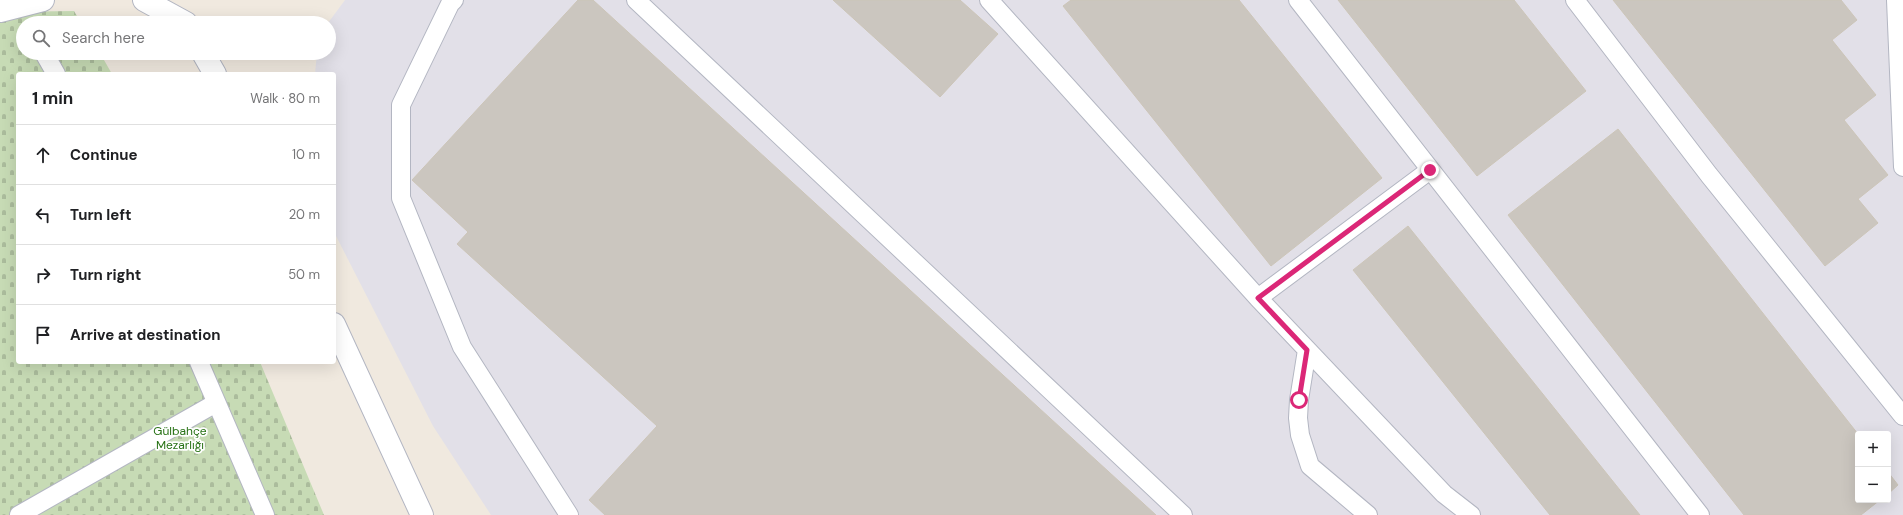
<!DOCTYPE html>
<meta charset="utf-8">
<style>
body{margin:0;font-family:"DM Sans",sans-serif;background:#f6f6f6;color:#202124}
.controls{position:absolute;right:12px;bottom:12px;display:grid;overflow:hidden;border-radius:4px;box-shadow:0 4px 16px #0002}
.controls button{width:36px;height:36px;display:grid;place-items:center;padding:0;border:0;border-bottom:1px solid #e0e0e0;background:#fff;color:#202124;font:20px sans-serif}
.stop{position:absolute;width:12px;height:12px;margin:-9px;border:3px solid #db2777;border-radius:50%;background:#fff}
.stop.end{background:#db2777;border-color:#fff;box-shadow:0 1px 4px #0008}
.list{margin:0;padding:0;list-style:none}
h2{display:flex;justify-content:space-between;align-items:center;height:52px;margin:0;padding:0 16px;font-size:17px}
h2 small{font-size:13px;font-weight:400;color:#757577}
.list li{display:grid;grid-template-columns:26px 1fr auto;gap:12px;align-items:center;box-sizing:border-box;height:60px;padding:0 16px;border-top:1px solid #e0e0e0}
.list b{display:block;font-size:15px;white-space:nowrap}
.list em{font-size:13px;font-style:normal;color:#757577}
.icon{flex:none;width:22px;height:22px;fill:none;stroke:currentColor;stroke-width:2;stroke-linecap:round;stroke-linejoin:round}
.map{position:relative;flex:none;width:1903px;height:515px;overflow:hidden}
.search{position:absolute;background:#fff;box-shadow:0 4px 16px #0002;left:16px;top:16px;width:320px;height:44px;display:flex;align-items:center;gap:10px;box-sizing:border-box;padding:0 14px;border-radius:22px;color:#757577;font-size:15px}
.panel{position:absolute;background:#fff;box-shadow:0 4px 16px #0002;left:16px;top:72px;width:320px;height:292px;border-radius:4px}
.map>svg:first-child{display:block}
</style>
<div class="map">
<svg width="1903" height="515" viewBox="0 0 1903 515">
<defs>
<pattern id="cemetery-stones" width="16" height="16" patternUnits="userSpaceOnUse"><rect width="16" height="16" fill="#c7dbb5"/><path d="M2 7V4a2 2 0 0 1 4 0v3zM10 15v-3a2 2 0 0 1 4 0v3z" fill="#abbc9c"/></pattern>
</defs>
<rect width="100%" height="100%" fill="#f0e9df"/>
<path fill="#e2e0e8" fill-rule="evenodd" d="M345 0H1903V515H491L433 426 334 232V74H315L317 53H329L328 23ZM1858 434H1888V500H1858Z"/>
<path fill="url(#cemetery-stones)" d="M74 11 81 23H23V53H100L112 74H18V362H260L324 515H0V12Z"/>
<path fill="#cbc6bf" stroke="#ccc5b8" d="M578 0H593L1156 515H605L589 500 657 426 457 244 468 232 412 180Z
M833 0H960L998 34 940 97Z
M1071 0H1239L1382 178 1271 266 1063 6Z
M1338 0H1514L1586 91 1477 176Z
M1613 0H1841L1857 20 1832 40 1876 95 1844 120 1888 175 1858 199 1878 223 1825 266Z
M1618 129 1858 434V500H1880L1861 515H1744L1508 215Z
M1408 226 1640 515H1550L1353 270Z
M1888 472 1898 485 1888 494Z"/>
<g fill="none" stroke-linecap="round" stroke-linejoin="round">
<g stroke="#b3b6c2" stroke-width="20">
<path id="service" d="M454 0 450 4 401 105V198L462 347 569 515
M636 0 1183 515
M989 0 1258 298 1444 494 1471 515
M1298 0 1700 515
M1575 0 1709 175 1903 416
M1896 0 1903 167
M44 53 56 74
M1258 298 1430 170
M1307 350 1299 400 1298 418 1300 435 1310 466 1368 515
M199 362 265 515
M19 515 216 403"/>
</g>
<g stroke="#b3b6c2" stroke-width="24">
<path id="minor" d="M144 0 186 23
M0 11 43 0
M203 53 215 74
M334 324 422 515"/>
</g>
<use href="#service" stroke="#fff" stroke-width="18"/>
<use href="#minor" stroke="#fff" stroke-width="22"/>
</g>
<g fill="none" stroke-linecap="round" stroke-linejoin="round">
<path stroke="#db2777" stroke-width="5" d="M1299 400 1307 350 1258 298 1430 170"/>
</g>
<g text-anchor="middle" dominant-baseline="central" stroke-width="3.5" stroke-linejoin="round" paint-order="stroke">
<g font-size="12" fill="#287216" stroke="#fff">
<text x="180" y="431">Gülbahçe<tspan x="180" dy="14">Mezarlığı</tspan></text>
</g>
</g>
</svg>
<div class="controls">
<button>+</button>
<button>−</button>
</div>
<div class="stop" style="left:1299px;top:400px"></div>
<div class="stop end" style="left:1430px;top:170px"></div>
<div class="search"><svg class="icon" aria-label="search" viewBox="0 0 24 24"><circle cx="10" cy="10" r="6"/><path d="M15 15l6 6"/></svg>Search here</div>
<section class="panel">
<h2>1 min<small>Walk · 80 m</small></h2>
<ul class="list">
<li><svg class="icon" aria-label="ahead" viewBox="0 0 24 24"><path d="M12 20V5M6 11l6-6 6 6"/></svg><div><b>Continue</b></div><em>10 m</em></li>
<li><svg class="icon" aria-label="left" viewBox="0 0 24 24"><path d="M17 20v-9H6M10 6l-5 5 5 5"/></svg><div><b>Turn left</b></div><em>20 m</em></li>
<li><svg class="icon" aria-label="right" viewBox="0 0 24 24"><path d="M7 20v-9h11M14 6l5 5-5 5"/></svg><div><b>Turn right</b></div><em>50 m</em></li>
<li><svg class="icon" aria-label="arrive" viewBox="0 0 24 24"><path d="M6 21V4h12l-3 4 3 4H6"/></svg><div><b>Arrive at destination</b></div></li>
</ul>
</section>
</div>
